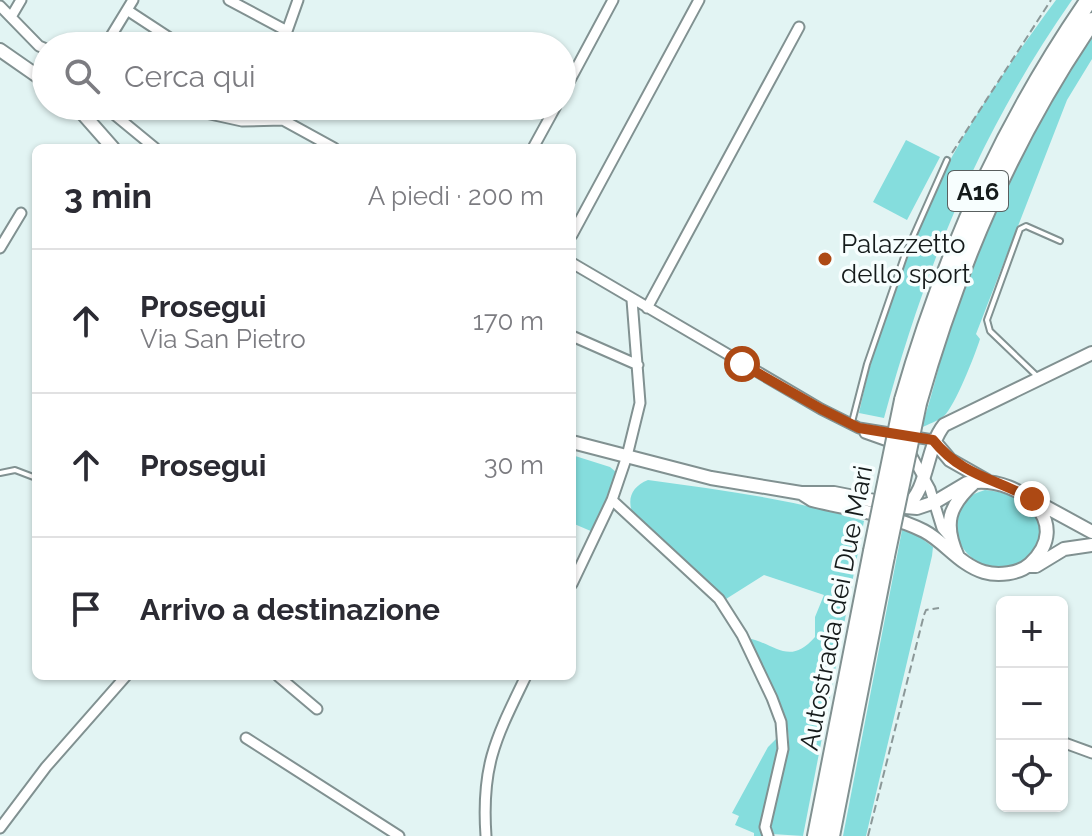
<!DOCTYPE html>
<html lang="it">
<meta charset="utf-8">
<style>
body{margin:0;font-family:Raleway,sans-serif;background:#f7f7f7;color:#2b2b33}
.controls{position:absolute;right:24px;bottom:24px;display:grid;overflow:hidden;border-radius:12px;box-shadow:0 2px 6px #0004}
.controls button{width:72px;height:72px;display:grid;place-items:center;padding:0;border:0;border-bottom:2px solid #e1e1e2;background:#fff;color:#2b2b33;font:40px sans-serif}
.stop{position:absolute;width:24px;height:24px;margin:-18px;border:6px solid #ad4914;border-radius:50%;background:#fff}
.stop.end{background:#ad4914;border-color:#fff;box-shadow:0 2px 8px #0008}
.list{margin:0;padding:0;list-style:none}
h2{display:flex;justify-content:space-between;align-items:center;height:104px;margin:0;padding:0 32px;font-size:34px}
h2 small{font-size:26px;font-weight:400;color:#7c7c81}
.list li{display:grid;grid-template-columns:52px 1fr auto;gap:24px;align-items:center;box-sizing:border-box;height:144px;padding:0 32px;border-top:2px solid #e1e1e2}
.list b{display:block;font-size:30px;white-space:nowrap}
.list p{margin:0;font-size:26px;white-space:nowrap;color:#7c7c81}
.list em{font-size:26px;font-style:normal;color:#7c7c81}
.icon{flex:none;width:44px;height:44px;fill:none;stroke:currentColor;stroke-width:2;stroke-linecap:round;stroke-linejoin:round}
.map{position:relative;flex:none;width:1092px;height:836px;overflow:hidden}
.search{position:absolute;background:#fff;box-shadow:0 2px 6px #0004;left:32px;top:32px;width:544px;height:88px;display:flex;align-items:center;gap:20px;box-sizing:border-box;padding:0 28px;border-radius:44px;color:#7c7c81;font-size:30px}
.panel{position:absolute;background:#fff;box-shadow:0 2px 6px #0004;left:32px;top:144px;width:544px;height:536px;border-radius:12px}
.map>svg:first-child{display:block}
</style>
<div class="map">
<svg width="1092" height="836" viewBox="0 0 1092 836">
<rect width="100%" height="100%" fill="#e2f4f3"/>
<path fill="#85dddd" d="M1056 0H1072C980 132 926 264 884 418L859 413C877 328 907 241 948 164 977 110 1019 50 1056 0Z
M1092 36V59L1067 100 976 334 980 339C975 355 955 406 944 416 938 421 928 424 921 428 935 389 942 348 955 310 988 214 1034 119 1092 36Z
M906 140 940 157 907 220 873 202Z
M572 455 610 467 616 472 608 503 593 532 572 523Z
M648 480C720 490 794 499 864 521L803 836 772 834C768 806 784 777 788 749 794 715 762 668 747 638 775 643 789 667 815 637V617L824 595 764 575 726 599 632 512C627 497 633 486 648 480Z
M985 490C1013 492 1029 504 1043 527L1037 552C1031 557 1024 563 1017 566 965 584 925 507 985 490Z
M902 530 917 535 933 547 932 556 866 836H843Z
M779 736 780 749 761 829 763 836H754V833L735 825 739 816 732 813 768 747Z"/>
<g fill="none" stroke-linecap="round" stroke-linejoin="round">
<g stroke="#819191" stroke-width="8">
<path id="lane" d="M1039 378 990 331 987 320 1020 229 1026 226 1060 241
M852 422 867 364 904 257 947 160
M0 473 15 470 36 478"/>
</g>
<g stroke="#819191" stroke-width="13">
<path id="street" d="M229 0 287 31 298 0
M0 6 39 46 46 49
M127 10 182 46
M11 17 21 0
M105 46 133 0
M562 95 613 0
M104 106 155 148
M185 106 201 112 242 121 283 120 334 148
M533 148 556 106
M572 235 699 0
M0 248 21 213
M572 263 821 409 859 428 933 440
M647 308 799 27
M572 336 638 365
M865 433 896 444
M909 451 930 489 942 528 948 535
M612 500 719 599 742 635 772 698 781 722 783 749 765 827 768 836
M572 584 612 500 627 456 640 403 632 300
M278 676 317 709
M246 738 399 836
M1062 742 1092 753
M0 828 46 767 126 676
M486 836C481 765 496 738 526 676"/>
</g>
<g stroke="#819191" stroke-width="16">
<path id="secondary" d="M0 50 46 82
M76 106 113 148
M933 440 950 460 987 481
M572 442 711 478 801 493H834L905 507 917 508 935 502 967 483
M801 493 812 500C848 509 890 514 924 531 945 542 960 565 984 572 998 576 1019 574 1030 564 1075 522 1020 478 975 482 948 506 943 524 958 557
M1035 501 1092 532
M905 507C929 490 925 449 944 425L1092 353
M1030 566H1036L1064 549 1092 545"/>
</g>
<g stroke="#819191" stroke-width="20">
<path id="highway" d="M903 400C944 256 1004 123 1089 0
M918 403C957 266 1011 139 1092 21
M816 836 872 551
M831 836 886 556"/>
</g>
<path stroke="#8b9898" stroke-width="2" stroke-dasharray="8 4" stroke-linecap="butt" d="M952 153 1051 0
M868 836 924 615 926 610 939 608"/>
<use href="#lane" stroke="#fff" stroke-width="4"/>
<use href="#street" stroke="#fff" stroke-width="9"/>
<use href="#secondary" stroke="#fff" stroke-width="12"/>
<use href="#highway" stroke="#fff" stroke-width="16"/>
<g stroke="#819191" stroke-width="20" stroke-linecap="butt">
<path id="highway-bridge" d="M872 551 903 400
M886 556 918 403"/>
</g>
<use href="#highway-bridge" stroke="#fff" stroke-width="16"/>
</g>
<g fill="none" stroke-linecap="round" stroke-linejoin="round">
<path stroke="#ad4914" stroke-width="10" d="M742 364 821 409 859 428 933 440C962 476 994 478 1032 499"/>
</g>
<circle fill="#ad4914" stroke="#f7fefe" stroke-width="3" cx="825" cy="259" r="8"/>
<g text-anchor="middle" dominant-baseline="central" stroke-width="7" stroke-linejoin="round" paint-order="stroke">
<rect fill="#f7fefe" stroke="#595f5f" stroke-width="2" x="948" y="171" width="60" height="40" rx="6"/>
<g font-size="24" font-weight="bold" fill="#151b1b">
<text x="978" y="191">A16</text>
</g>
<g font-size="26" fill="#151b1b" stroke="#f7fefe" text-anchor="start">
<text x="841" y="244">Palazzetto<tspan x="841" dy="30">dello sport</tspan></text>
</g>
<g font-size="26" fill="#151b1b" stroke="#f7fefe">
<text transform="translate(836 608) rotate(-79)">Autostrada dei Due Mari</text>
</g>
</g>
</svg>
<div class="controls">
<button>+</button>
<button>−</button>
<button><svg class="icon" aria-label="locate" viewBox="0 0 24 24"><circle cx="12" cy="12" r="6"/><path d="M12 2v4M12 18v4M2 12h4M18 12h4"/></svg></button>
</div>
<div class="stop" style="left:742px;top:364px"></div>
<div class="stop end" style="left:1032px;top:499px"></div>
<div class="search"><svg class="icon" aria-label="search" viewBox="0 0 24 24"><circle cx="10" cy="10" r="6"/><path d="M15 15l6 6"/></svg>Cerca qui</div>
<section class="panel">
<h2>3 min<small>A piedi · 200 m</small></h2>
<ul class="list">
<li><svg class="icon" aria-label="ahead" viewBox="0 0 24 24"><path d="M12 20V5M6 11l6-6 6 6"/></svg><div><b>Prosegui</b><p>Via San Pietro</p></div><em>170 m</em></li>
<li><svg class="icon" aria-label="ahead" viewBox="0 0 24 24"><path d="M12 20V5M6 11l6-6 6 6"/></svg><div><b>Prosegui</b></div><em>30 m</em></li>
<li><svg class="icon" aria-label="arrive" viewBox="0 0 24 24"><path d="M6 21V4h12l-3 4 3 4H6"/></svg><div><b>Arrivo a destinazione</b></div></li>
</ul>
</section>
</div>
